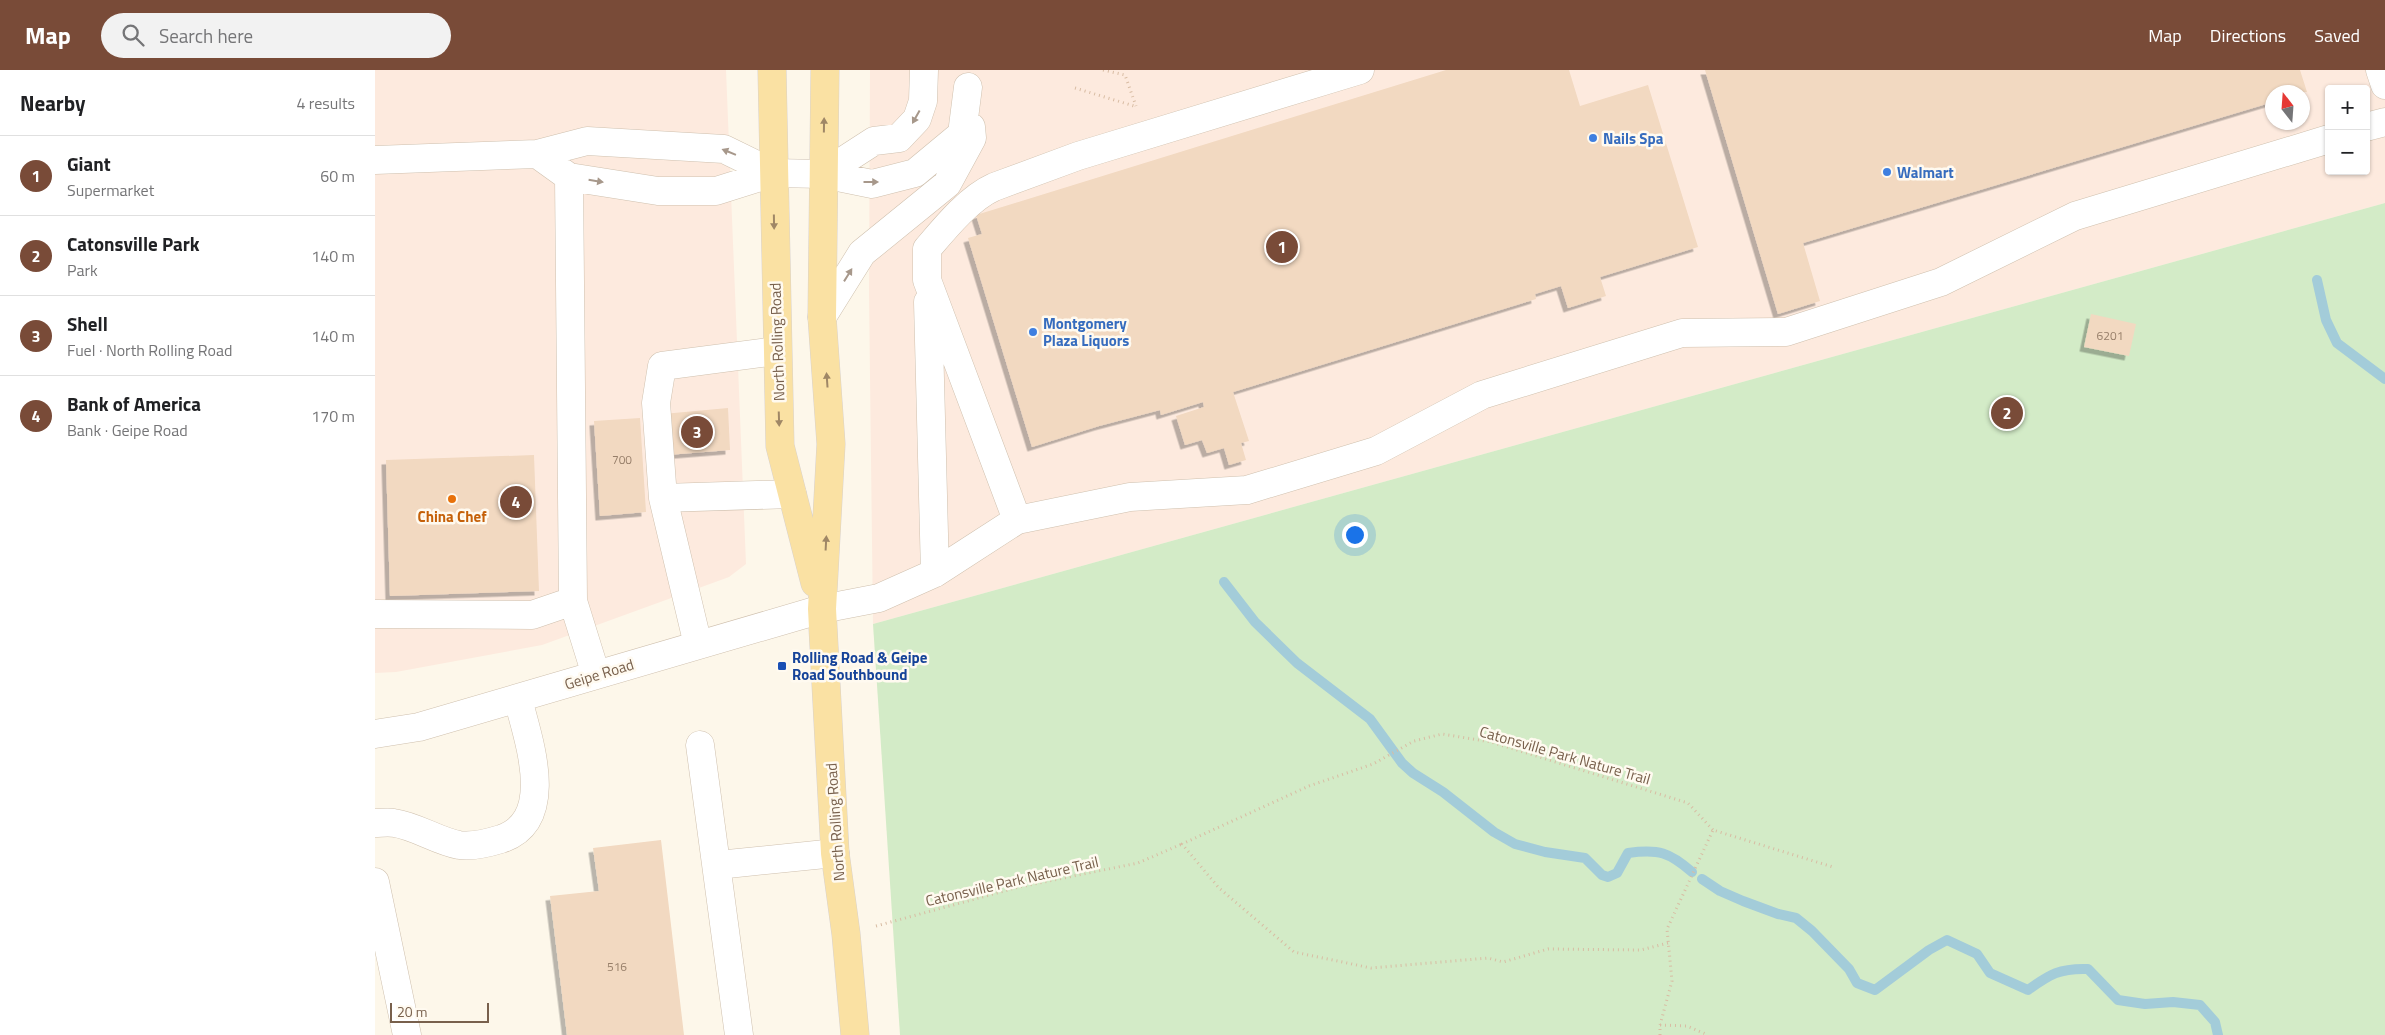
<!DOCTYPE html>
<meta charset="utf-8">
<style>
body{margin:0;font-family:"Titillium Web",sans-serif;background:#f2f2f2;color:#202124}
.controls{position:absolute;right:15px;top:15px;display:grid;overflow:hidden;border-radius:5px;box-shadow:0 1px 4px #0004}
.controls button{width:45px;height:45px;display:grid;place-items:center;padding:0;border:0;border-bottom:1px solid #e0e0e0;background:#fff;color:#202124;font:25px sans-serif}
.compass{position:absolute;left:1890px;top:15px;width:45px;height:45px;border-radius:50%;background:#fff;box-shadow:0 1px 4px #0004;rotate:343deg}
.scale{position:absolute;left:15px;bottom:12px;width:99px;box-sizing:border-box;padding-left:5px;border:2px solid #78604c;border-top:0;font-size:14px;line-height:18px;white-space:nowrap;color:#78604c;-webkit-text-stroke:4px #fffaf0;paint-order:stroke}
.you{position:absolute;left:979px;top:464px;width:18px;height:18px;margin:-12px;border:4px solid #fff;border-radius:50%;background:#1a73e8;box-shadow:0 0 0 8px #1a73e833}
.badge{display:grid;place-items:center;width:32px;height:32px;border-radius:50%;background:#794b38;color:#fff;font-size:16px;font-weight:700}
.pin{position:absolute;translate:-50% -50%;border:2px solid #fff;box-shadow:0 1px 5px #0006}
.list{margin:0;padding:0;list-style:none}
h2{display:flex;justify-content:space-between;align-items:center;height:65px;margin:0;padding:0 20px;font-size:21px}
h2 small{font-size:16px;font-weight:400;color:#757577}
.list li{display:grid;grid-template-columns:32px 1fr auto;gap:15px;align-items:center;box-sizing:border-box;height:80px;padding:0 20px;border-top:1px solid #e0e0e0}
.list b{display:block;font-size:19px;white-space:nowrap}
.list p{margin:0;font-size:16px;white-space:nowrap;color:#757577}
.list em{font-size:16px;font-style:normal;color:#757577}
.icon{flex:none;width:28px;height:28px;fill:none;stroke:currentColor;stroke-width:2;stroke-linecap:round;stroke-linejoin:round}
.map{position:relative;flex:none;width:2010px;height:965px;overflow:hidden}
header{display:flex;align-items:center;gap:30px;box-sizing:border-box;height:70px;padding:0 25px;background:#794b38;color:#fff}
header strong{font-size:24px}
nav{display:flex;gap:28px;margin-inline-start:auto;font-size:18px}
.search{width:350px;height:45px;background:#f2f2f2;display:flex;align-items:center;gap:12px;box-sizing:border-box;padding:0 18px;border-radius:28px;color:#757577;font-size:19px}
main{display:flex}
aside{flex:1;background:#fff}
.map>svg:first-child{display:block}
</style>
<header>
<strong>Map</strong>
<div class="search"><svg class="icon" aria-label="search" viewBox="0 0 24 24"><circle cx="10" cy="10" r="6"/><path d="M15 15l6 6"/></svg>Search here</div>
<nav><a>Map</a><a>Directions</a><a>Saved</a></nav>
</header>
<main>
<aside>
<h2>Nearby<small>4 results</small></h2>
<ul class="list">
<li><span class="badge">1</span><div><b>Giant</b><p>Supermarket</p></div><em>60 m</em></li>
<li><span class="badge">2</span><div><b>Catonsville Park</b><p>Park</p></div><em>140 m</em></li>
<li><span class="badge">3</span><div><b>Shell</b><p>Fuel · North Rolling Road</p></div><em>140 m</em></li>
<li><span class="badge">4</span><div><b>Bank of America</b><p>Bank · Geipe Road</p></div><em>170 m</em></li>
</ul>
</aside>
<div class="map">
<svg width="2010" height="965" viewBox="0 0 2010 965">
<defs>
<filter id="shadow"><feDropShadow dx="-4.5" dy="4.5" stdDeviation="0" flood-color="#0004"/></filter>
</defs>
<rect width="100%" height="100%" fill="#fdf7ea"/>
<path fill="#fdeade" fill-rule="evenodd" d="M0 0H351L371 494 354 507 167 575 21 602 0 603Z
M495 0H2010V133L498 554 494 223ZM1954 19H1991V101H1954ZM1898 22H1928V52H1898Z"/>
<path fill="#d3ebc7" d="M2010 133V965H525L498 554Z"/>
<g fill="none" stroke-linecap="round" stroke-linejoin="round">
<path stroke="#a3ccd9" stroke-width="10" d="M1942 210 1951 250 1962 273 2010 309
M849 512 880 552 922 593 995 649 1027 693 1038 703 1068 722 1119 762 1140 774 1170 782 1210 788 1227 805 1233 807 1242 803 1253 783C1284 779 1294 782 1317 802
M1327 809 1345 821 1368 831 1403 844 1421 848 1437 861 1474 899 1482 913 1500 920 1554 880 1572 870 1602 884 1615 903 1653 920C1675 904 1685 898 1713 899L1743 930 1770 934 1798 932 1825 935 1840 952 1843 965"/>
</g>
<path fill="#f2d9c1" filter="url(#shadow)" d="M1071 0H1194L1205 36 1273 15 1323 177 1225 207 1231 226 1193 238 1186 216 1160 224 1161 229 858 322 874 371 866 373 871 390 854 395 849 378 832 383 827 370 810 375 801 346 829 337 828 332 786 345 785 340 724 356 657 377 593 168 607 164 601 145Z
M1330 0H1925L1932 22H1898V32L1428 173 1445 231 1403 244Z
M1716 244 1761 254 1754 286 1709 277Z
M353 338 355 380 292 385 288 344Z
M265 348 271 442 225 446 219 351Z
M159 385 164 521 15 526 11 390Z
M286 770 309 965H192L175 826 224 821 218 778Z"/>
<g fill="none" stroke-linecap="round" stroke-linejoin="round">
<g stroke="#cfc0ae" stroke-width="29">
<path id="minor" d="M2005 0 2010 15
M1991 57 2010 52
M162 84 194 107 283 121H341L398 103 448 104 497 114 540 103 587 64 593 17
M0 90 162 84 212 71 349 79 398 103
M448 104 499 71 524 68 542 49 548 31 549 0
M194 107 198 531 221 605
M553 232 560 503
M447 247 487 183 572 114 597 68 596 57
M288 428 281 333 287 296 402 281
M642 450 755 427 872 420 1001 381 1107 325 1307 263 1411 262 1566 212 1700 146 1954 69
M0 544 157 545 198 531
M323 575 288 428 417 424
M0 664 44 657 447 539 504 528 560 503 642 450 552 210V179C569 159 594 128 619 117L703 86 985 0
M325 675 364 965
M0 753C6 753 13 752 19 753 41 756 62 771 84 775 98 777 113 773 126 769 183 750 153 669 143 629
M343 795 460 783
M0 812 32 965"/>
</g>
<g stroke="#d9d2cd" stroke-width="29">
<path id="major" d="M397 0 405 376 440 513
M450 0 447 247 456 374 447 539 460 783 471 864 480 965"/>
</g>
<path stroke="#d8bca3" stroke-width="3" stroke-dasharray="1 4" stroke-linecap="butt" d="M728 0 750 5 761 36
M700 18 759 36
M501 856 644 817 763 793 807 774
M1293 873 1266 880 1173 879 1128 892 1113 888 996 898 919 882 844 818 807 774 934 716 998 694 1039 671 1067 664 1116 672 1313 733 1338 760
M1285 955 1312 956 1333 965
M1285 965V955L1297 911 1292 859 1338 760 1458 797"/>
<use href="#minor" stroke="#fff" stroke-width="28"/>
<use href="#major" stroke="#fae1a3" stroke-width="28"/>
</g>
<defs><path id="oneway-solid" d="M-6-.8H1V-3.2L6.5 0L1 3.2V.8H-6Z" transform="scale(1.25)"/></defs>
<g fill="#a7988b">
<use href="#oneway-solid" transform="translate(541 47) rotate(119)"/>
<use href="#oneway-solid" transform="translate(354 82) rotate(-158)"/>
<use href="#oneway-solid" transform="translate(221 111) rotate(9)"/>
<use href="#oneway-solid" transform="translate(496 112)"/>
<use href="#oneway-solid" transform="translate(473 205) rotate(-58)"/>
</g>
<g fill="#9f8766">
<use href="#oneway-solid" transform="translate(449 55) rotate(-89)"/>
<use href="#oneway-solid" transform="translate(399 152) rotate(89)"/>
<use href="#oneway-solid" transform="translate(452 310) rotate(-94)"/>
<use href="#oneway-solid" transform="translate(404 349) rotate(88)"/>
<use href="#oneway-solid" transform="translate(451 473) rotate(-87)"/>
</g>
<g fill="#3f7fe0" stroke="#fffaf0" stroke-width="2">
<circle cx="1218" cy="68" r="5"/>
<circle cx="1512" cy="102" r="5"/>
<circle cx="658" cy="262" r="5"/>
</g>
<circle fill="#e8710a" stroke="#fffaf0" stroke-width="2" cx="77" cy="429" r="5"/>
<rect fill="#1a4fb4" stroke="#fffaf0" stroke-width="2" x="402" y="591" width="10" height="10" rx="2.5"/>
<g text-anchor="middle" dominant-baseline="central" stroke-width="5" stroke-linejoin="round" paint-order="stroke">
<g font-size="12" fill="#967e69">
<text x="1735" y="265">6201</text>
<text x="247" y="389">700</text>
<text x="242" y="896">516</text>
</g>
<g font-size="15" font-weight="bold" fill="#366cbe" stroke="#fffaf0" text-anchor="start">
<text x="1228" y="68">Nails Spa</text>
<text x="1522" y="102">Walmart</text>
<text x="668" y="253">Montgomery<tspan x="668" dy="17">Plaza Liquors</tspan></text>
</g>
<g font-size="15" fill="#78604c" stroke="#fffaf0">
<text transform="translate(402 272) rotate(-92)">North Rolling Road</text>
<text transform="translate(224 604) rotate(-17)">Geipe Road</text>
<text transform="translate(1190 685) rotate(16)">Catonsville Park Nature Trail</text>
<text transform="translate(460 752) rotate(-94)">North Rolling Road</text>
<text transform="translate(637 811) rotate(-13)">Catonsville Park Nature Trail</text>
</g>
<g font-size="15" font-weight="bold" fill="#c56008" stroke="#fffaf0">
<text x="77" y="446">China Chef</text>
</g>
<g font-size="15" font-weight="bold" fill="#164399" stroke="#fffaf0" text-anchor="start">
<text x="417" y="587">Rolling Road &amp; Geipe<tspan x="417" dy="17">Road Southbound</tspan></text>
</g>
</g>
</svg>
<div class="controls">
<button>+</button>
<button>−</button>
</div>
<svg class="compass" viewBox="-18 -18 36 36"><path d="M0-13l5 13h-10z" fill="#e53935"/><path d="M0 13l5-13h-10z" fill="#757577"/></svg>
<div class="scale">20 m</div>
<div class="you"></div>
<div class="pin badge" style="left:907px;top:177px">1</div>
<div class="pin badge" style="left:1632px;top:343px">2</div>
<div class="pin badge" style="left:322px;top:362px">3</div>
<div class="pin badge" style="left:141px;top:432px">4</div>
</div>
</main>
